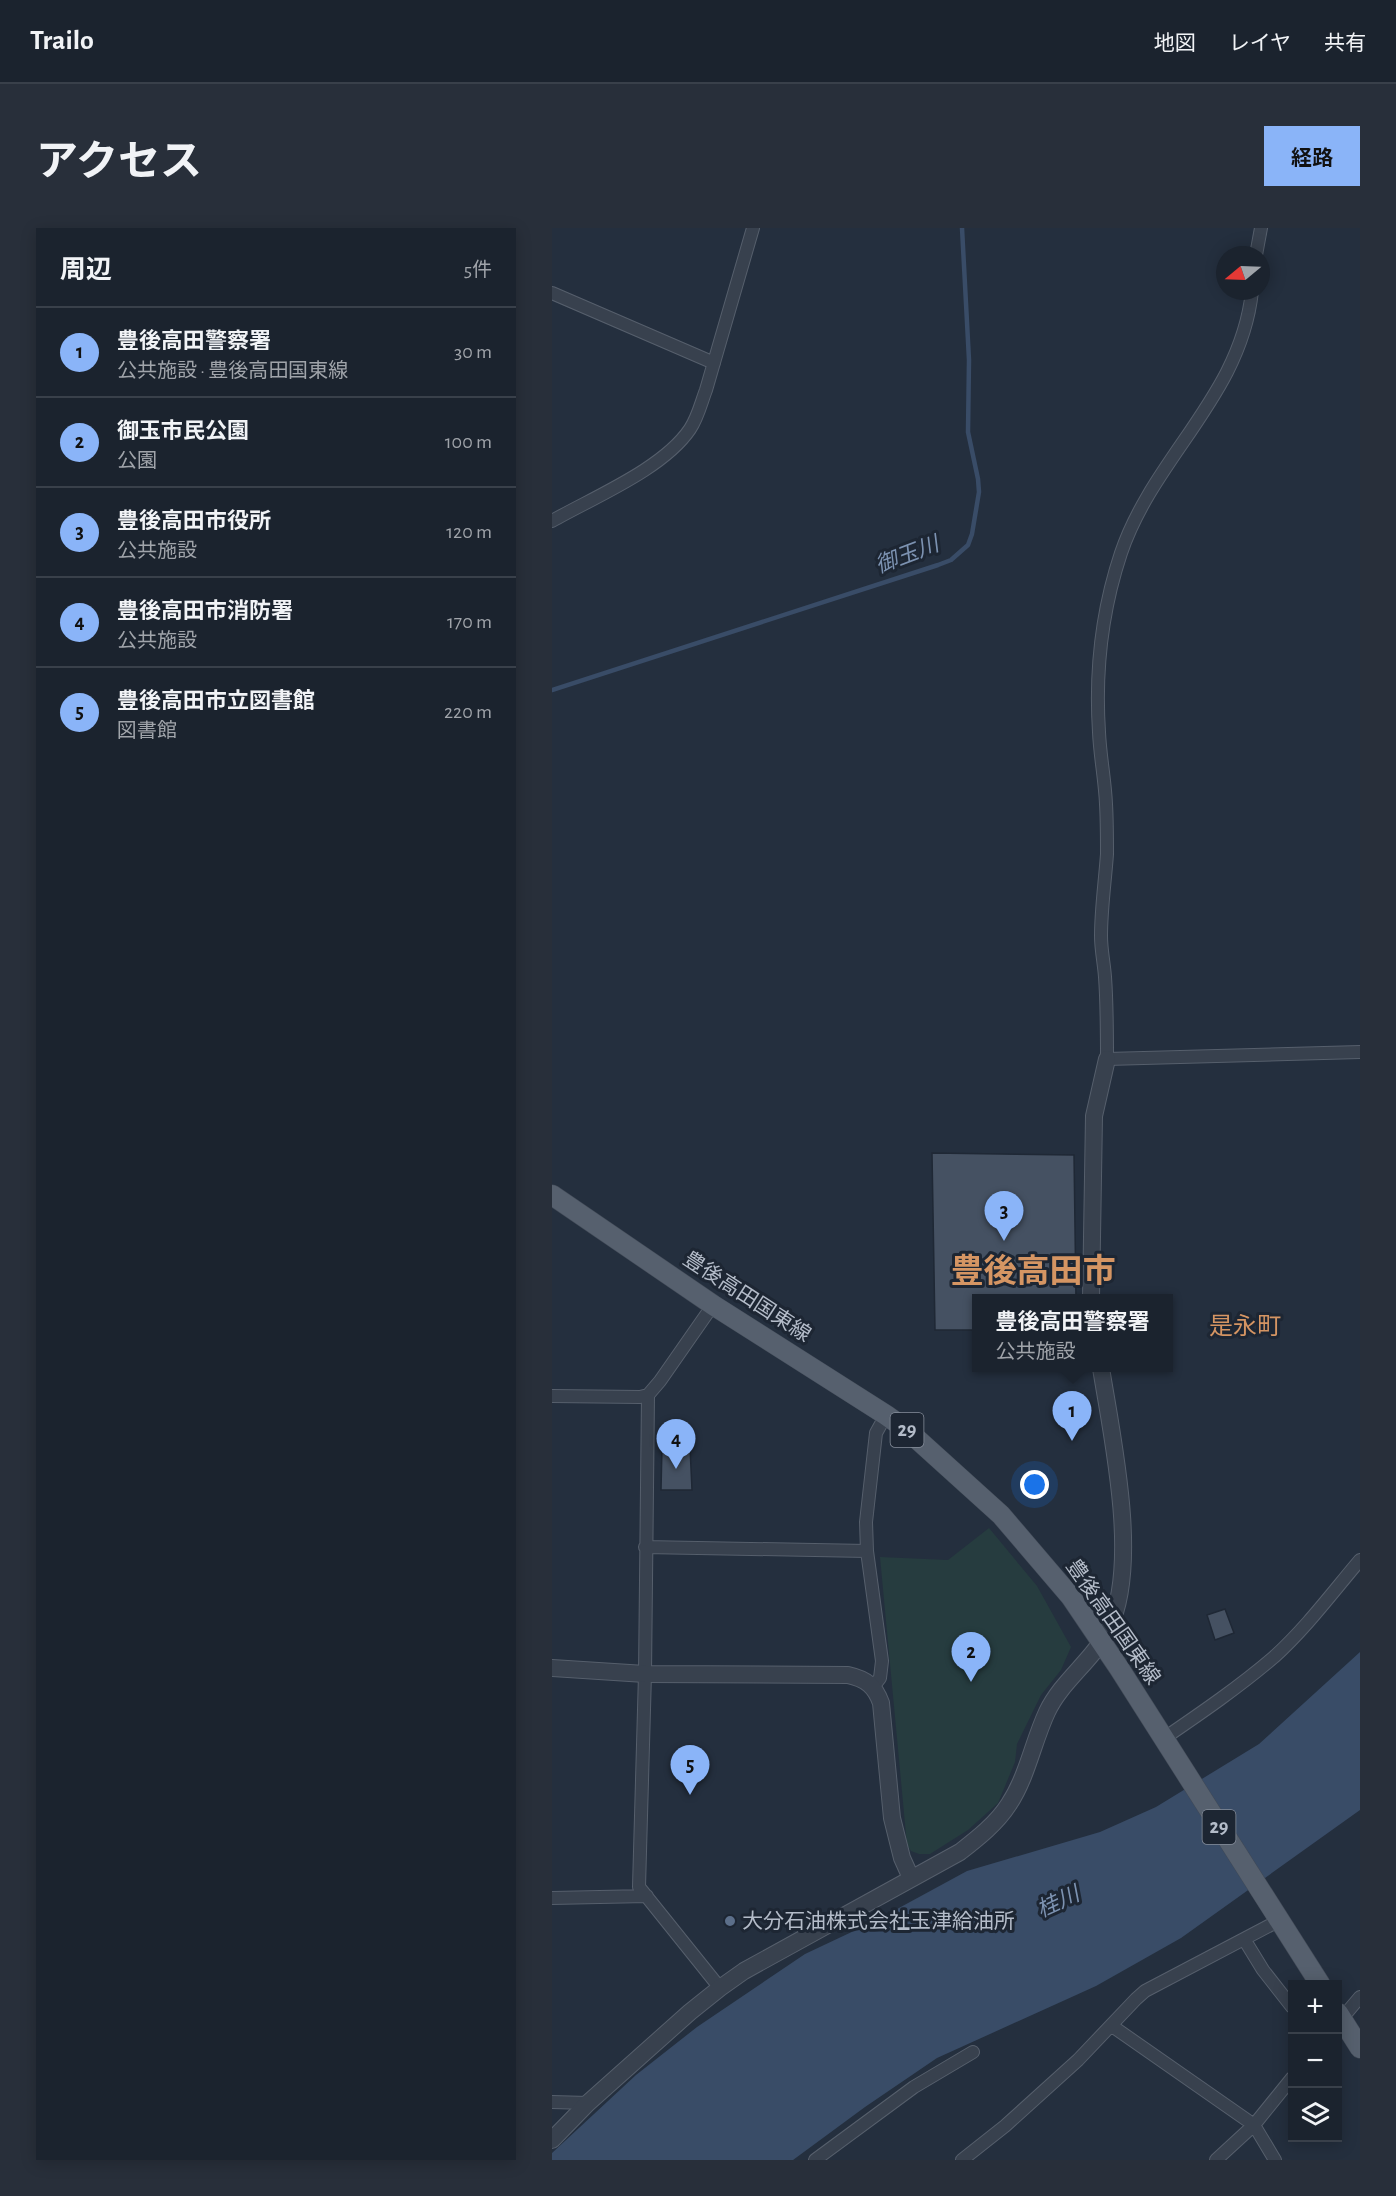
<!DOCTYPE html>
<html lang="ja">
<meta charset="utf-8">
<style>
body{margin:0;font-family:"Alegreya Sans","Noto Sans JP",sans-serif;background:#282f3a;color:#f1f3f6}
.controls{position:absolute;right:18px;bottom:18px;display:grid;overflow:hidden;border-radius:0px;box-shadow:0 3px 15px #0003}
.controls button{width:54px;height:54px;display:grid;place-items:center;padding:0;border:0;border-bottom:2px solid #39404a;background:#1b232e;color:#f1f3f6;font:30px sans-serif}
.compass{position:absolute;left:664px;top:18px;width:54px;height:54px;border-radius:50%;background:#1b232e;box-shadow:0 3px 15px #0003;rotate:251deg}
.you{position:absolute;left:483px;top:1257px;width:21px;height:21px;margin:-15px;border:4px solid #fff;border-radius:50%;background:#1a73e8;box-shadow:0 0 0 9px #1a73e833}
.badge{display:grid;place-items:center;width:39px;height:39px;border-radius:50%;background:#8ab4f8;color:#111;font-size:20px;font-weight:700}
.pin{position:absolute;translate:-50% -50px;filter:drop-shadow(0 2px 3px #0008)}
.pin::after{content:'';position:absolute;top:32px;width:21px;height:18px;background:inherit;clip-path:polygon(0 0,100% 0,50% 100%)}
.popup{position:absolute;left:420px;top:1066px;width:201px;height:78px;box-sizing:border-box;display:grid;place-content:center;border-radius:0px;background:#1b232e;filter:drop-shadow(0 2px 4px #0005);font-size:20px;white-space:nowrap;color:#a0a4aa}
.popup b{font-size:22px;color:#f1f3f6}
.popup::after{content:'';position:absolute;left:50%;top:100%;margin-left:-12px;border:12px solid transparent;border-top-color:#1b232e}
.list{margin:0;padding:0;list-style:none}
h2{display:flex;justify-content:space-between;align-items:center;height:78px;margin:0;padding:0 24px;font-size:26px}
h2 small{font-size:20px;font-weight:400;color:#a0a4aa}
.list li{display:grid;grid-template-columns:39px 1fr auto;gap:18px;align-items:center;box-sizing:border-box;height:90px;padding:0 24px;border-top:2px solid #39404a}
.list b{display:block;font-size:22px;white-space:nowrap}
.list p{margin:0;font-size:20px;white-space:nowrap;color:#a0a4aa}
.list em{font-size:20px;font-style:normal;color:#a0a4aa}
.icon{flex:none;width:33px;height:33px;fill:none;stroke:currentColor;stroke-width:2;stroke-linecap:round;stroke-linejoin:round}
.map{position:relative;flex:none;width:808px;height:1932px;overflow:hidden;border-radius:0px}
header{display:flex;align-items:center;gap:36px;box-sizing:border-box;height:84px;padding:0 30px;background:#1b232e;border-bottom:2px solid #39404a}
header strong{font-size:28px}
nav{display:flex;gap:33px;margin-inline-start:auto;font-size:21px}
.intro{display:flex;align-items:center;justify-content:space-between;box-sizing:border-box;height:144px;padding:0 36px}
h1{margin:0;font-size:42px}
.button{padding:15px 27px;border-radius:0px;background:#8ab4f8;color:#111;font-size:21px;font-weight:700}
main{display:flex;gap:36px;padding:0 36px}
aside{flex:1;background:#1b232e;border-radius:0px;box-shadow:0 3px 15px #0003}
.map>svg:first-child{display:block}
</style>
<header>
<strong>Trailo</strong>
<nav><a>地図</a><a>レイヤ</a><a>共有</a></nav>
</header>
<div class="intro"><h1>アクセス</h1><a class="button">経路</a></div>
<main>
<aside>
<h2>周辺<small>5件</small></h2>
<ul class="list">
<li><span class="badge">1</span><div><b>豊後高田警察署</b><p>公共施設 · 豊後高田国東線</p></div><em>30 m</em></li>
<li><span class="badge">2</span><div><b>御玉市民公園</b><p>公園</p></div><em>100 m</em></li>
<li><span class="badge">3</span><div><b>豊後高田市役所</b><p>公共施設</p></div><em>120 m</em></li>
<li><span class="badge">4</span><div><b>豊後高田市消防署</b><p>公共施設</p></div><em>170 m</em></li>
<li><span class="badge">5</span><div><b>豊後高田市立図書館</b><p>図書館</p></div><em>220 m</em></li>
</ul>
</aside>
<div class="map">
<svg width="808" height="1932" viewBox="0 0 808 1932">
<rect width="100%" height="100%" fill="#242f3e"/>
<path fill="#263c3f" d="M437 1300 485 1358 519 1419 509 1442 489 1467 465 1516 463 1534 446 1575 416 1602 378 1626H367L359 1623 355 1617 328 1329 396 1332Z"/>
<path fill="#394c67" d="M808 1424V1582L629 1710 544 1758 385 1830 313 1879 241 1932H0V1925L84 1847 145 1799 253 1726 323 1693 415 1643 548 1604 604 1579 707 1516Z"/>
<g fill="none" stroke-linecap="round" stroke-linejoin="round">
<path stroke="#394c67" stroke-width="4.5" d="M0 462 386 337 399 332 416 317 420 306 427 264 426 251 416 204 417 132 410 0"/>
</g>
<path fill="#455162" stroke="#1f2835" stroke-width="1.5" d="M380 925 522 927 524 1071H424V1102H383Z
M110 1218 138 1219 140 1262H109Z
M673 1381 682 1405 663 1412 655 1387Z"/>
<g fill="none" stroke-linecap="round" stroke-linejoin="round">
<g stroke="#565f6c" stroke-width="14">
<path id="minor" d="M704 27 709 0
M700 63C689 168 602 228 569 325 550 382 543 443 547 504 548 528 553 552 554 576 555 593 555 610 555 626 553 654 549 681 549 708 549 722 552 735 553 749 555 776 555 803 555 831L808 824
M0 65 162 135
M0 293C42 269 111 241 138 201 146 189 149 175 154 162L201 0
M96 1167 93 1446 87 1659 168 1760
M0 1168 88 1169 96 1167 108 1153 161 1077
M93 1319 315 1323
M321 1459 328 1450 330 1433 315 1323 314 1294 324 1205 334 1187
M611 1511C649 1485 687 1459 722 1429 754 1400 780 1365 808 1332
M0 1670 95 1668
M692 1711 711 1742 740 1779
M786 1795 808 1769
M560 1798 702 1897 723 1932
M0 1874 36 1875
M263 1932 362 1859 421 1824
M410 1932 453 1898 526 1832 584 1771 593 1763 728 1692
M664 1932 702 1897 740 1850"/>
</g>
<g stroke="#565f6c" stroke-width="18">
<path id="tertiary" d="M539 1070 542 888 555 831
M0 1440 93 1446 296 1447C314 1451 323 1458 329 1475L340 1590 350 1630 359 1650
M0 1912 36 1875 138 1784 168 1760 192 1743 408 1624C426 1610 445 1595 457 1576 475 1549 481 1514 495 1484 510 1452 542 1432 557 1400 588 1336 560 1209 549 1140"/>
</g>
<g stroke="#414a57" stroke-width="21">
<path id="primary" d="M0 967 161 1077 334 1187 355 1202 449 1287 519 1369 567 1440 768 1756
M786 1785 808 1820"/>
</g>
<use href="#minor" stroke="#38414e" stroke-width="12"/>
<use href="#tertiary" stroke="#38414e" stroke-width="16"/>
<use href="#primary" stroke="#56606e" stroke-width="20"/>
</g>
<circle fill="#5c6f8a" stroke="#1d2633" stroke-width="2" cx="178" cy="1693" r="6"/>
<g text-anchor="middle" dominant-baseline="central" stroke-width="6" stroke-linejoin="round" paint-order="stroke">
<g fill="#1d2633" stroke="#878f9c" stroke-width="1.5">
<rect x="338.5" y="1185" width="33" height="34" rx="4.5"/>
<rect x="650.5" y="1582" width="33" height="34" rx="4.5"/>
</g>
<g font-size="20" font-weight="bold" fill="#b4bcc9">
<text x="355" y="1202">29</text>
<text x="667" y="1599">29</text>
</g>
<g font-size="21" fill="#b4bcc9" stroke="#1d2633">
<text transform="translate(195 1069) rotate(33)">豊後高田国東線</text>
<text transform="translate(561 1394) rotate(55)">豊後高田国東線</text>
</g>
<g font-size="21" fill="#b4bcc9" stroke="#1d2633" text-anchor="start">
<text x="190" y="1693">大分石油株式会社玉津給油所</text>
</g>
<g font-size="22" font-style="italic" fill="#7c92b1" stroke="#1d2633">
<text transform="translate(355 327) rotate(-21)">御玉川</text>
<text transform="translate(506 1674) rotate(-25)">桂川</text>
</g>
<g font-size="24" fill="#d59563" stroke="#1d2633">
<text x="693" y="1099">是永町</text>
</g>
<g font-size="33" font-weight="bold" fill="#d59563" stroke="#1d2633">
<text x="481" y="1044">豊後高田市</text>
</g>
</g>
</svg>
<div class="controls">
<button>+</button>
<button>−</button>
<button><svg class="icon" aria-label="layers" viewBox="0 0 24 24"><path d="M12 4l9 5-9 5-9-5zM3 14l9 5 9-5"/></svg></button>
</div>
<svg class="compass" viewBox="-18 -18 36 36"><path d="M0-13l5 13h-10z" fill="#e53935"/><path d="M0 13l5-13h-10z" fill="#a0a4aa"/></svg>
<div class="you"></div>
<div class="pin badge" style="left:520px;top:1213px">1</div>
<div class="popup"><b>豊後高田警察署</b>公共施設</div>
<div class="pin badge" style="left:419px;top:1454px">2</div>
<div class="pin badge" style="left:452px;top:1013px">3</div>
<div class="pin badge" style="left:124px;top:1241px">4</div>
<div class="pin badge" style="left:138px;top:1567px">5</div>
</div>
</main>
